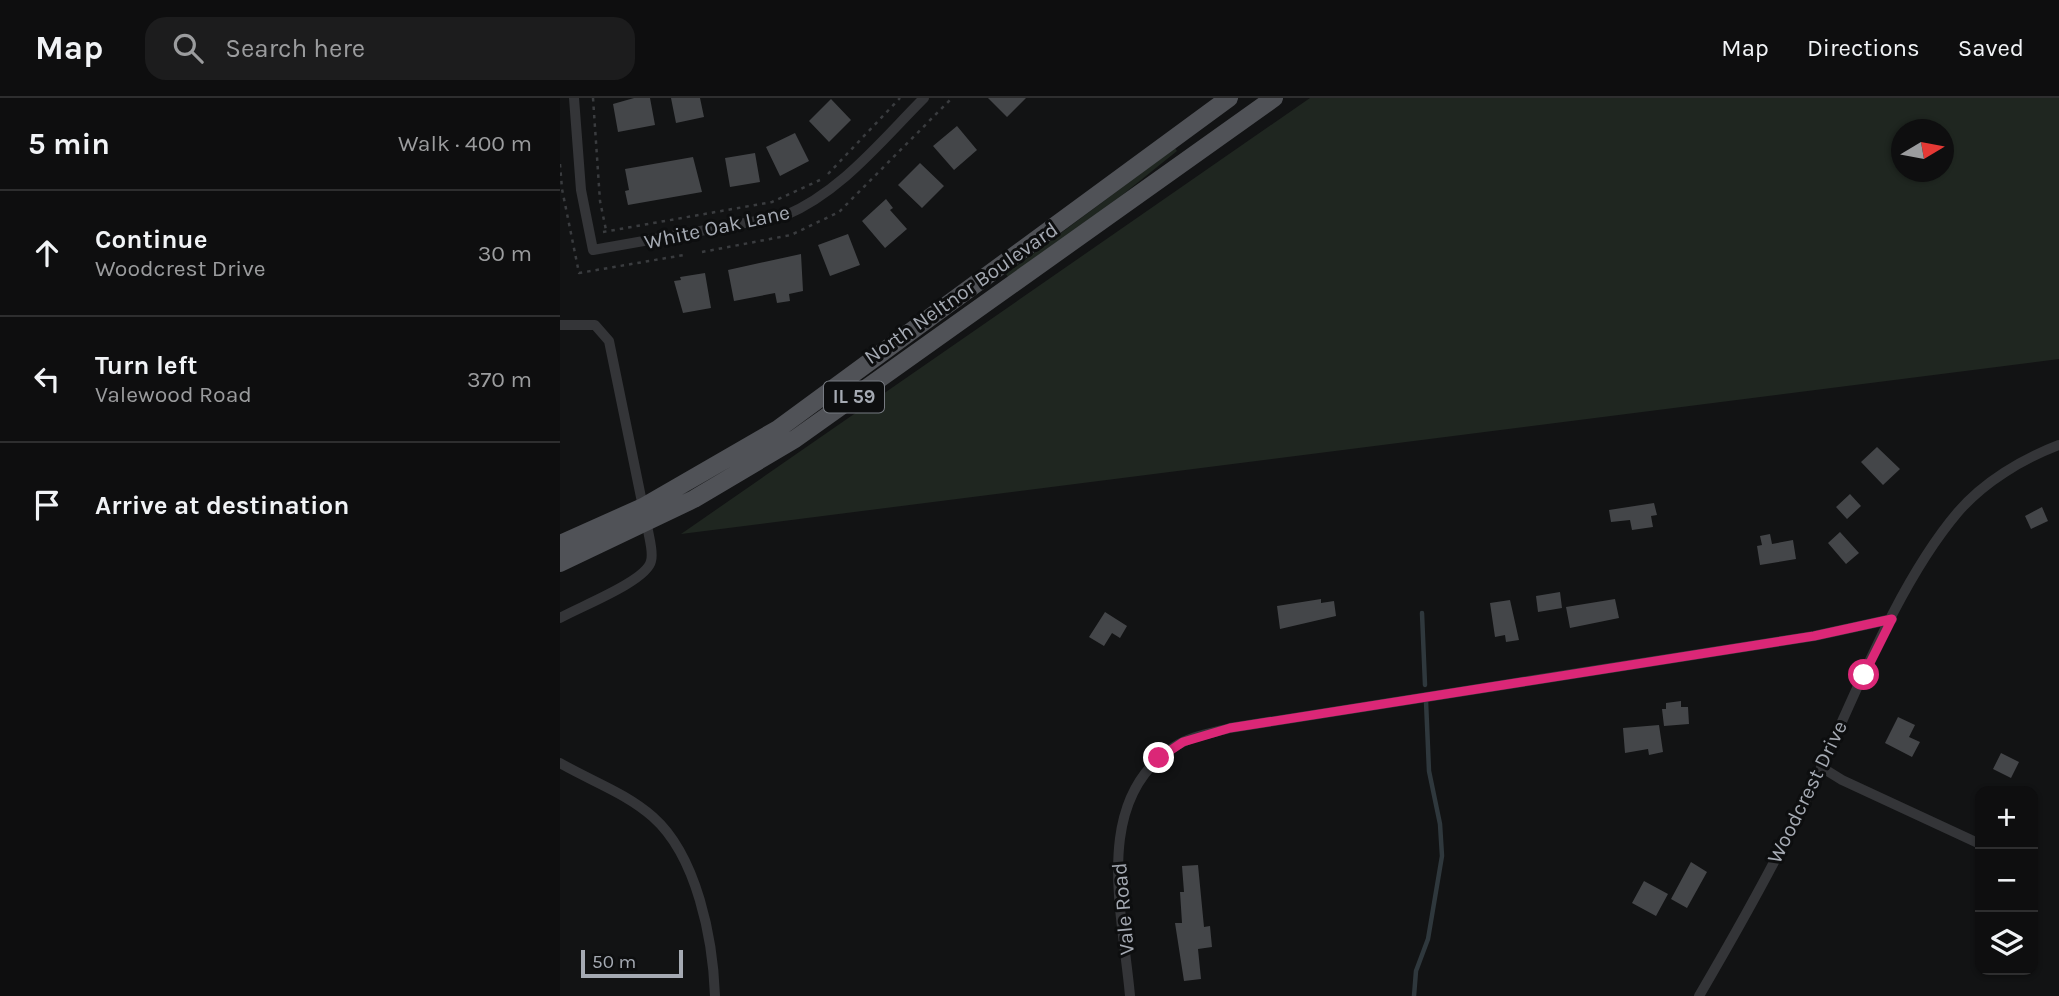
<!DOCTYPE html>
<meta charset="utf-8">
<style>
body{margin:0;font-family:Karla,sans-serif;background:#1c1c1d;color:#f1f3f6}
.controls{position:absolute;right:21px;bottom:21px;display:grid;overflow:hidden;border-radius:14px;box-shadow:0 2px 5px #0004}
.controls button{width:63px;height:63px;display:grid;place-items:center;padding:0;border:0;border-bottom:2px solid #2e2e2f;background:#0e0e0f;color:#f1f3f6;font:35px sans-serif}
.compass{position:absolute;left:1331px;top:21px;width:63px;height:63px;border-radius:50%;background:#0e0e0f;box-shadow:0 2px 5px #0004;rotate:80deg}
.scale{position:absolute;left:21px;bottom:18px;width:102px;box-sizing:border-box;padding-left:7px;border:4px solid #a5aab3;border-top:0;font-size:19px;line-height:24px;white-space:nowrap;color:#a5aab3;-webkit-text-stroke:5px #0d0e0f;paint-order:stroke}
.stop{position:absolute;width:21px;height:21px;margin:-16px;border:5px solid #db2777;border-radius:50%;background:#fff}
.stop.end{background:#db2777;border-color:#fff;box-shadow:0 2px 7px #0008}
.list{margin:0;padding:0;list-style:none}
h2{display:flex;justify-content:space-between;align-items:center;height:91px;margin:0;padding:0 28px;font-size:30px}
h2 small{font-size:23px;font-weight:400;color:#9b9c9e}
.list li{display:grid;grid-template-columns:46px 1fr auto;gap:21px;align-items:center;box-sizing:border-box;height:126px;padding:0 28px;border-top:2px solid #2e2e2f}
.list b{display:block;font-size:26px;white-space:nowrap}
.list p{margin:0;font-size:23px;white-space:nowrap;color:#9b9c9e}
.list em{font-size:23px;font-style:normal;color:#9b9c9e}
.icon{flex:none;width:38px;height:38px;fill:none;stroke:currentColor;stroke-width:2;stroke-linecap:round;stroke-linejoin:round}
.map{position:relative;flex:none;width:1499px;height:898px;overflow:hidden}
header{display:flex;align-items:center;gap:42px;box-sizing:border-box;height:98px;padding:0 35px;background:#0e0e0f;border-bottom:2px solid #2e2e2f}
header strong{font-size:33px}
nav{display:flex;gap:38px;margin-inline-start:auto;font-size:24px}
.search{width:490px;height:63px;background:#1c1c1d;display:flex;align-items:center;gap:18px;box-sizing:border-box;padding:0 24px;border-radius:21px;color:#9b9c9e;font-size:26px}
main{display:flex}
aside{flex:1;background:#0e0e0f}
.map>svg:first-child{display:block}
</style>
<header>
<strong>Map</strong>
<div class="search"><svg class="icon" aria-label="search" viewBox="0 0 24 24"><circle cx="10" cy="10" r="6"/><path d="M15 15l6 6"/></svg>Search here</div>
<nav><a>Map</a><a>Directions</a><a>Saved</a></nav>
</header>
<main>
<aside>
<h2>5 min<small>Walk · 400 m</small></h2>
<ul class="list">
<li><svg class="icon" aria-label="ahead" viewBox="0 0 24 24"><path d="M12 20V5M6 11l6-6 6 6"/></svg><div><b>Continue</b><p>Woodcrest Drive</p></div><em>30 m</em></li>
<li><svg class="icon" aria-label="left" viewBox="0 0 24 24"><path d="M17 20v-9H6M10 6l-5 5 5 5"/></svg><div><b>Turn left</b><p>Valewood Road</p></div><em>370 m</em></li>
<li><svg class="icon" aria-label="arrive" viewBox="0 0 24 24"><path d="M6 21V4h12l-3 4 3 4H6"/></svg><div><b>Arrive at destination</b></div></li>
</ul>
</aside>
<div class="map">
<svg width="1499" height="898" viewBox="0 0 1499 898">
<rect width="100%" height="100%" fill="#121314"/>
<path fill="#1f2620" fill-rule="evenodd" d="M750 0H1499V261L121 436ZM1342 32H1384V74H1342Z
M615 50 617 53 561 98 448 179 446 176Z"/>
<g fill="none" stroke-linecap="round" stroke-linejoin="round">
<path stroke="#2f383d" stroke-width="4.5" d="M862 515 865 587
M854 898 856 873 868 841 882 758 880 726 869 673 866 603"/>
</g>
<path fill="#444649" d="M74 0H90L95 27 58 34 53 6Z
M111 0H140L144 19 116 25Z
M428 0H466L447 19Z
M271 1 291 22 269 44 249 23Z
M397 28 417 52 394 72 373 48Z
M235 35 249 63 220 78 206 49Z
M195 55 200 84 170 89 165 60Z
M133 59 142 94 68 107 65 93 69 92 65 71Z
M360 65 384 88 362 110 338 87Z
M326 101 333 110 330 112 347 131 325 150 302 123Z
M288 136 300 167 270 178 258 147Z
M241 156 243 193 229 196 230 203 217 205 215 195 174 203 168 172Z
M145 175 151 210 123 215 114 183 121 182 120 179Z
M1317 349 1340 371 1323 387 1301 364Z
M1290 396 1301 408 1287 421 1276 409Z
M1094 405 1097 417 1091 418 1093 429 1072 432 1070 422 1051 424 1049 412Z
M1482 409 1488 423 1471 431 1465 418Z
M1280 434 1299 455 1286 466 1268 445Z
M1210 436 1212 446 1233 442 1236 461 1200 467 1197 448 1202 447 1200 438Z
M1000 494 1002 510 978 514 976 498Z
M761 501V505L774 503 776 518 720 531 717 508Z
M1055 501 1059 520 1010 530 1006 509Z
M950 502 959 542 946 544 945 537 935 539 930 505Z
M545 514 567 528 560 540 552 535 544 548 529 539Z
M1121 603V609H1128L1129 626 1104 628 1102 611H1106V605Z
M1338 619 1355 627 1349 639 1360 644 1352 659 1325 645Z
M1099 627 1103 654 1089 657 1088 651 1065 655 1063 630Z
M1441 655 1459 664 1451 680 1433 671Z
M1131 764 1147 774 1127 810 1111 801Z
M638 767 644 829 650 828 652 849 638 851 641 881 624 883 615 825H622L620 794H624L622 768Z
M1084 783 1108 796 1096 818 1072 805Z"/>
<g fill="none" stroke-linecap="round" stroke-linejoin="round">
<path stroke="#3a3c3f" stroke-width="2.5" stroke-dasharray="3.5 5" stroke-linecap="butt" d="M33 0 40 103 46 132
M0 66 2 91 19 175 124 157
M268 76 340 0
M43 134 212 104 260 82
M142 154 231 137 279 114 392 0"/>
<path stroke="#343538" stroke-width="10" d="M14 0 21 92 33 152 224 118C281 94 321 43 364 0
M0 227H35L49 243 83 409
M0 520C19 509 87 483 91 463 94 453 88 437 87 426
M0 665C31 683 66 695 93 719 137 758 153 841 155 898
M1261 669 1282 682 1420 746
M570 898C563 816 531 702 614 649 631 638 652 635 670 630L1254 538 1332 521
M1139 898C1183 823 1226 746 1262 668 1299 587 1341 481 1398 414 1424 384 1462 361 1499 347"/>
<path stroke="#505257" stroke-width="18" d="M0 446 83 409 218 331 669 0
M0 465 134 401 235 341 714 0"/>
</g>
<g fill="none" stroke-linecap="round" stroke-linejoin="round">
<path stroke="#db2777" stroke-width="9" d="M599 660 623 644 670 630 1254 538 1332 521 1304 577"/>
</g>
<g text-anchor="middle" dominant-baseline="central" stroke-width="6" stroke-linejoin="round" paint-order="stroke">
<rect fill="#0d0e0f" stroke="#777b82" stroke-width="2" x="264" y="283.5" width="60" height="31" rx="5"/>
<g font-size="19" font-weight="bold" fill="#a5aab3">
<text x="294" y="299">IL 59</text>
</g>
<g font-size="21" fill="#a5aab3" stroke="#0d0e0f">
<text transform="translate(157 129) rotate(-12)">White Oak Lane</text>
<text transform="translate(401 195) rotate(-35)">North Neltnor Boulevard</text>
<text transform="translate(1247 694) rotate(-64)">Woodcrest Drive</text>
<text transform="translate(563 811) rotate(-95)">Vale Road</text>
</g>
</g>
</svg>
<div class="controls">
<button>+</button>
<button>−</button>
<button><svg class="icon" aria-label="layers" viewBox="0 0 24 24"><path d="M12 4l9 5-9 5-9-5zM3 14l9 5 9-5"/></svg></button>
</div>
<svg class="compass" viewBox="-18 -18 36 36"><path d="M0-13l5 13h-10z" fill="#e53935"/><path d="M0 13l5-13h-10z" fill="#9b9c9e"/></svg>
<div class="scale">50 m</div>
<div class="stop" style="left:1304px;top:577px"></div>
<div class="stop end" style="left:599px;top:660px"></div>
</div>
</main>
